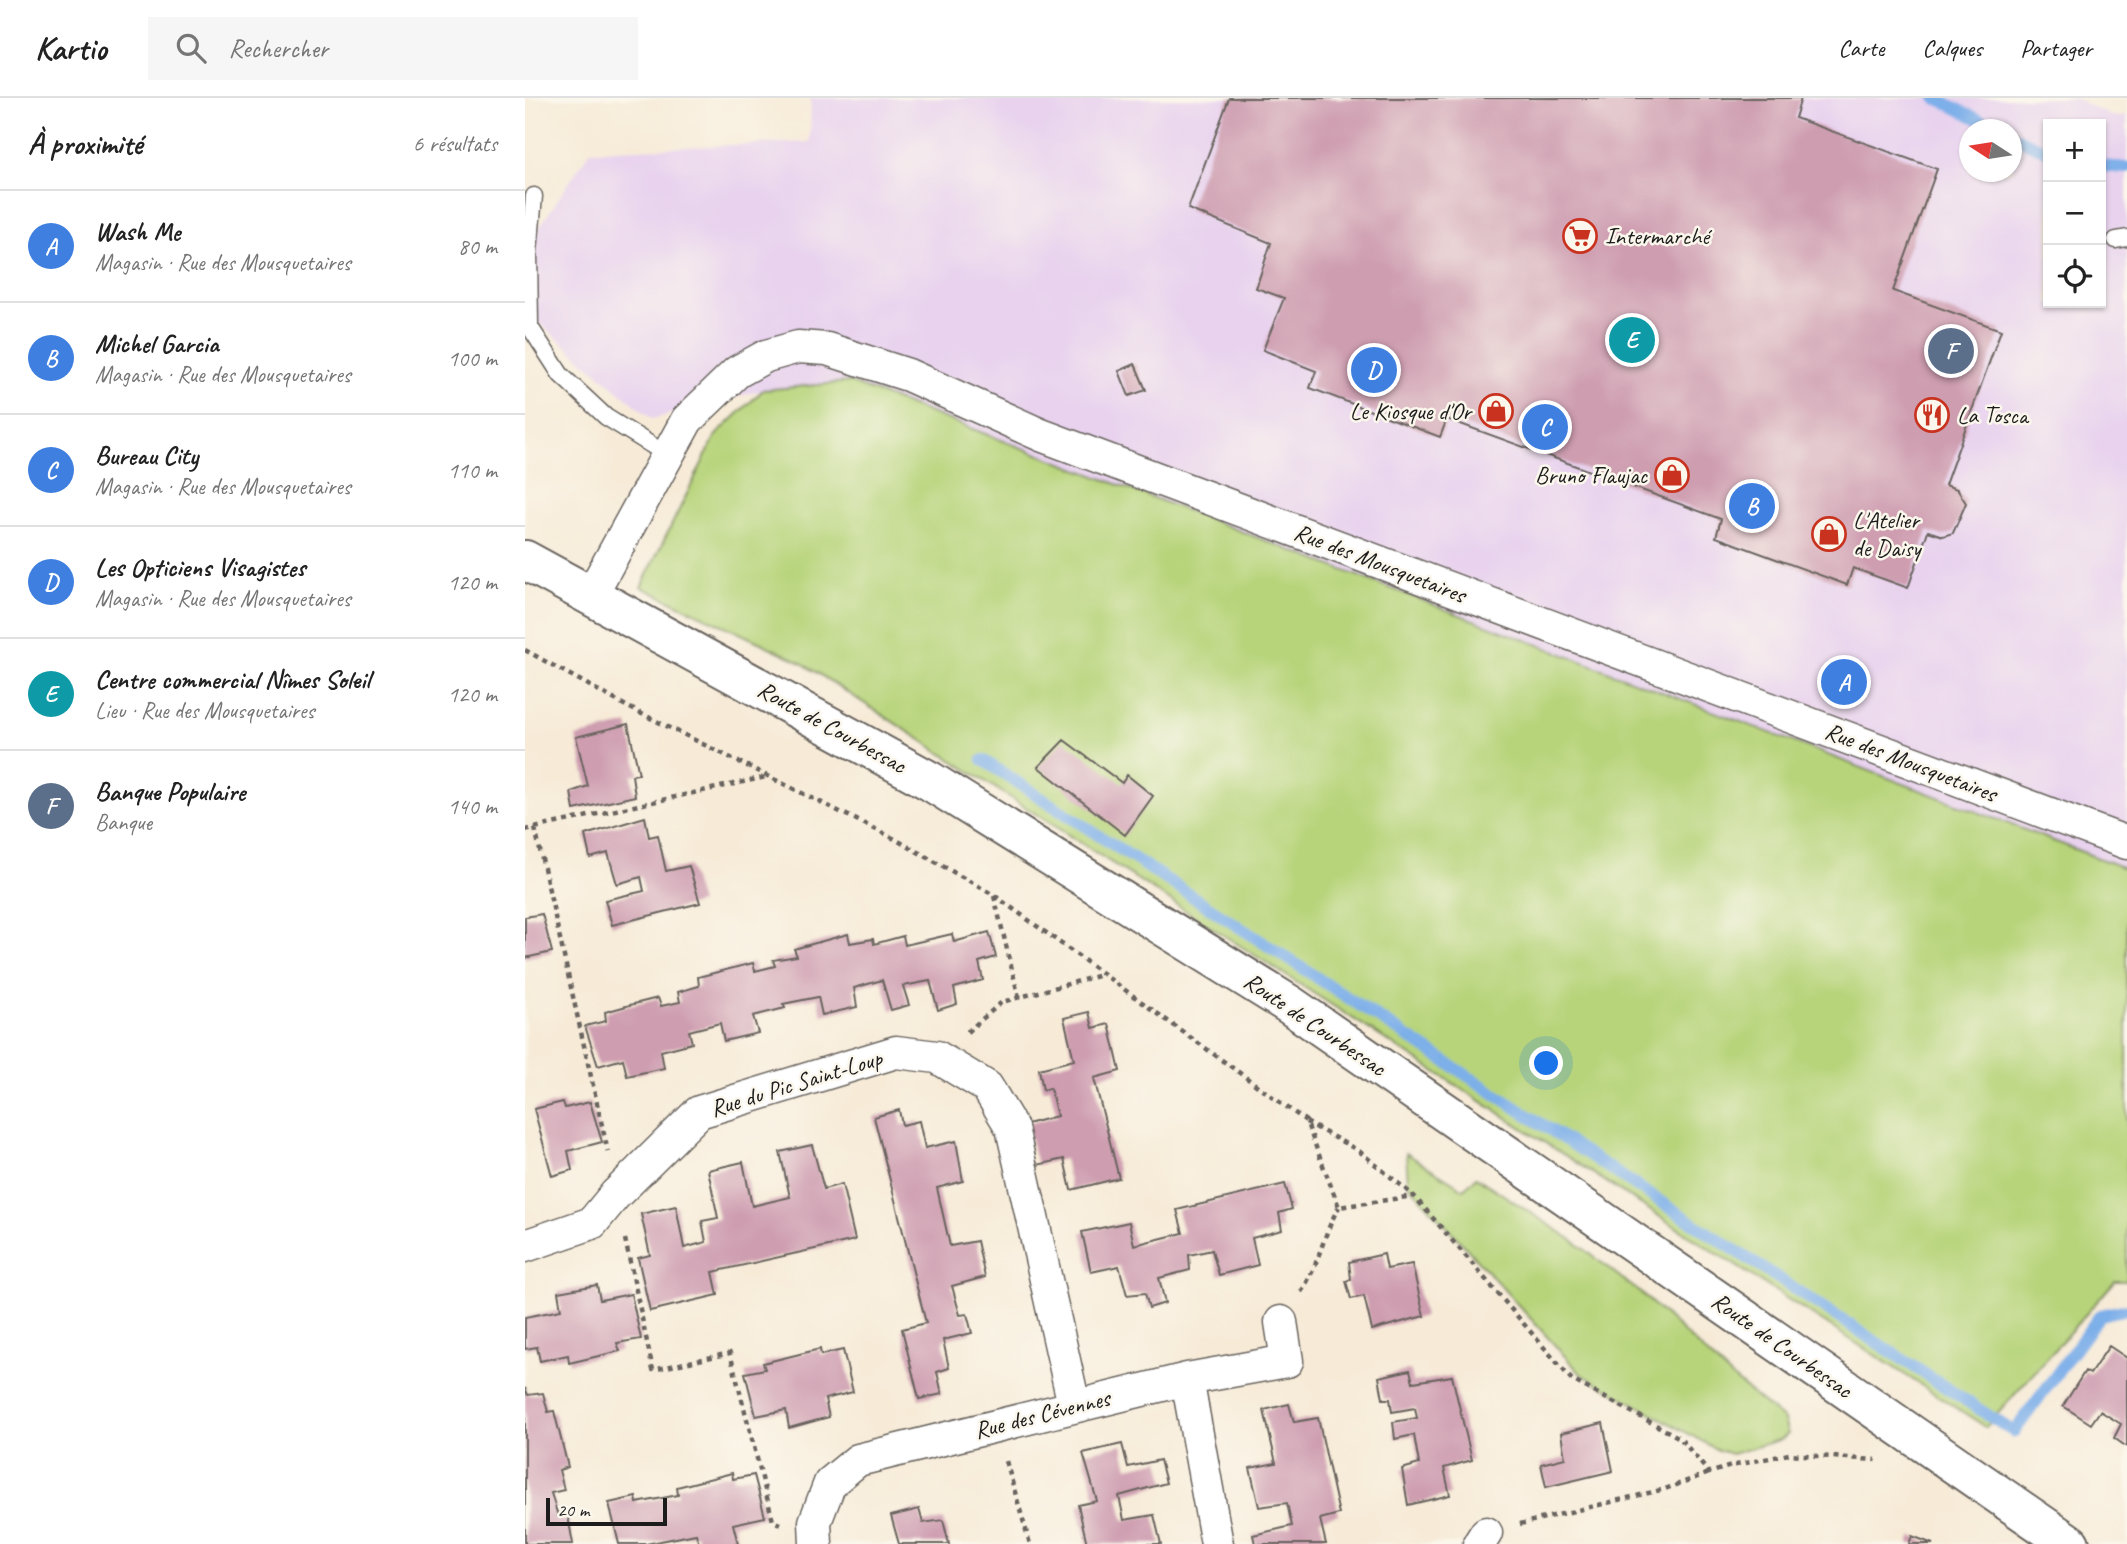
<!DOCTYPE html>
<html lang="fr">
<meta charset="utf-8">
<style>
body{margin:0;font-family:Caveat,sans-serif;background:#f6f6f6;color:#222}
.controls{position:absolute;right:21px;top:21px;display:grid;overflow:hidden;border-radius:0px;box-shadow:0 2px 5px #0004}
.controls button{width:63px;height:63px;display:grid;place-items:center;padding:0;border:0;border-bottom:2px solid #e0e0e0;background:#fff;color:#222;font:35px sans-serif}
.compass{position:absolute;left:1434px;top:21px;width:63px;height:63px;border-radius:50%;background:#fff;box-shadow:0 2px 5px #0004;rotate:282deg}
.scale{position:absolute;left:21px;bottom:18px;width:121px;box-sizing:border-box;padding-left:7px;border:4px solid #1c1c1c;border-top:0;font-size:19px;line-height:24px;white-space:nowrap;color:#1c1c1c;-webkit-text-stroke:5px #fbf7ec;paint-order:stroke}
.you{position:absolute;left:1022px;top:966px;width:24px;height:24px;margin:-18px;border:5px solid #fff;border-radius:50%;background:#1a73e8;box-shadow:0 0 0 10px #1a73e833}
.badge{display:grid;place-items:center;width:46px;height:46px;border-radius:50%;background:#db2777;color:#fff;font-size:23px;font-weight:700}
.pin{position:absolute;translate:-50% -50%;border:4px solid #fff;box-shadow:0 2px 7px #0006}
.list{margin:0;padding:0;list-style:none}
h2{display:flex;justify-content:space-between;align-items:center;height:91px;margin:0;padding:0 28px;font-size:30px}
h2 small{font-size:23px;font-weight:400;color:#767676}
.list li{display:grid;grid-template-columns:46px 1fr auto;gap:21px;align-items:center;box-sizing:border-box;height:112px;padding:0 28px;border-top:2px solid #e0e0e0}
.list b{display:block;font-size:26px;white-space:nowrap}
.list p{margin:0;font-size:23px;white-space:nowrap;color:#767676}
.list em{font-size:23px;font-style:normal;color:#767676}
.icon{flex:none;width:38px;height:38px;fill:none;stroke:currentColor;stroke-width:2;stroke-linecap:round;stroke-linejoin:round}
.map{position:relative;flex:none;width:1602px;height:1446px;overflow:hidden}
header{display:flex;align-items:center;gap:42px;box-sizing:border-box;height:98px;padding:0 35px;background:#fff;border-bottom:2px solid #e0e0e0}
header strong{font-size:33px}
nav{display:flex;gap:38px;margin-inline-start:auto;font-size:24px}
.search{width:490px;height:63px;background:#f6f6f6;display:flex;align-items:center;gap:18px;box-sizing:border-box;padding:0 24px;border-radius:0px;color:#767676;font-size:26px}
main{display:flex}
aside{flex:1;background:#fff}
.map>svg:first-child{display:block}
</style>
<header>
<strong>Kartio</strong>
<div class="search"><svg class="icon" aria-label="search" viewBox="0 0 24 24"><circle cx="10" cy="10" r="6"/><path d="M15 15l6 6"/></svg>Rechercher</div>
<nav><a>Carte</a><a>Calques</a><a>Partager</a></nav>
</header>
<main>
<aside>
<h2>À proximité<small>6 résultats</small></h2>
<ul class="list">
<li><span class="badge" style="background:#3f7fe0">A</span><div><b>Wash Me</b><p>Magasin · Rue des Mousquetaires</p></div><em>80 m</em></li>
<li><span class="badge" style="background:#3f7fe0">B</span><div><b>Michel Garcia</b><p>Magasin · Rue des Mousquetaires</p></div><em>100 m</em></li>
<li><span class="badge" style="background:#3f7fe0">C</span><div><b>Bureau City</b><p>Magasin · Rue des Mousquetaires</p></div><em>110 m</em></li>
<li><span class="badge" style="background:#3f7fe0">D</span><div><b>Les Opticiens Visagistes</b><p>Magasin · Rue des Mousquetaires</p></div><em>120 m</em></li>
<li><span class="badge" style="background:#0f9aa8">E</span><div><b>Centre commercial Nîmes Soleil</b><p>Lieu · Rue des Mousquetaires</p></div><em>120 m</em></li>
<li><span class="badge" style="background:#5c6f8a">F</span><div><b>Banque Populaire</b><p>Banque</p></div><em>140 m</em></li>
</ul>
</aside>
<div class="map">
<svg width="1602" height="1446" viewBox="0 0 1602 1446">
<rect width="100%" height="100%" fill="#fbf7ec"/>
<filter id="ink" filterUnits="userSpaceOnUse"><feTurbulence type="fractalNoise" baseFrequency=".0143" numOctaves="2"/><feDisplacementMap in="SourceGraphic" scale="14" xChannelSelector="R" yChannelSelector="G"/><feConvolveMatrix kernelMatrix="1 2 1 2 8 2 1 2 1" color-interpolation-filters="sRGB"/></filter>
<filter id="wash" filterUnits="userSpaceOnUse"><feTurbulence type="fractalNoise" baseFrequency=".00686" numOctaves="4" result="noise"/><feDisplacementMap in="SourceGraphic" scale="28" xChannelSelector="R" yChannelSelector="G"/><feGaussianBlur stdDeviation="1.57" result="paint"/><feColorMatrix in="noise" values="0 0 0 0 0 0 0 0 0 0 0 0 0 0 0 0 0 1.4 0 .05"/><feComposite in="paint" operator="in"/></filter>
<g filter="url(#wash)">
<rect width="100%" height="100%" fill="#f7ebd8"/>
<path fill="#e8d2ee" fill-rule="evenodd" d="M286 0H1549L1586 18 1602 19V771L324 284 238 292 127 321 0 213V151L65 53 285 44ZM1523 26H1576V205H1523ZM1444 32H1486V74H1444Z"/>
<path fill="#b7d47a" stroke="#6a784b" stroke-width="2" d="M324 284 1602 771V1183H1590L1461 1329 272 562 116 489 191 337 238 292Z
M881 1055 939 1091 951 1079 1049 1143 1118 1197 1210 1282 1259 1322 1263 1336 1257 1341 1207 1356 1193 1352 1056 1276 883 1086Z"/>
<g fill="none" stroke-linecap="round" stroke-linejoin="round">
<path stroke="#7dafe9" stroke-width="12" d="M1411 0 1475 32
M1486 37 1523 54
M1576 68 1602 70
M458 662 1489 1334 1575 1217 1602 1211"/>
</g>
<g id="blocks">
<path fill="#ce9db0" d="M704 0H1276L1270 20 1412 71 1368 193 1476 232 1420 387 1432 391 1441 405 1428 435 1418 438 1403 433 1383 490 1328 470 1322 487 1191 439 1196 421 922 321 915 339 785 290 791 273 738 252 759 200 731 190 746 145 663 111Z
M610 266 621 292 604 298 594 273Z
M103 626 114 676 107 677 110 698 49 712 46 694 63 688 51 639Z
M539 642 597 685 602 677 628 698 600 737 513 669Z
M120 719 124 739 133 737 141 773 164 768 175 805 87 827 80 802 119 793 116 779 92 786 83 755 65 760 60 737Z
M17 816 27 854 0 860V819Z
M464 834 471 859 454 864 458 882 429 890 432 906 413 912 405 883 378 888 384 907 366 912 357 882 329 890 332 909 297 917 293 899 258 906 260 910 228 918 233 935 199 943 195 925 164 933 167 945 136 953 139 970 102 978 98 961 73 968 60 928 81 923 80 914 105 907 133 900 136 908 155 904 153 894 174 888 173 879 228 865 230 873 250 868 248 862 272 858 269 851 323 836 325 845 348 841 349 846 378 838 380 847 427 836 429 844Z
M564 914 568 930 584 926 595 973 569 980 594 1080 546 1092 539 1061 512 1067 502 1026 532 1018 525 990 518 992 514 971 549 962 539 920Z
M38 1004 40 1010 65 1004 77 1044 43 1053 47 1072 27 1078 9 1011Z
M374 1012 377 1027 394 1023 400 1050 431 1043 438 1083 412 1090 425 1148 452 1143 460 1179 427 1188 435 1217 442 1216 447 1235 418 1242 424 1270 412 1274 417 1296 394 1301 377 1231 401 1225 349 1019Z
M287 1047 299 1091 317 1086 330 1142 188 1174 193 1197 125 1213 113 1160 125 1157 116 1116 151 1108 159 1150 181 1144 177 1123 193 1120 183 1072 218 1064 227 1108 265 1099 255 1054Z
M760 1086 767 1111 754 1115 757 1132 727 1140 733 1167 694 1177 687 1152 664 1157 665 1172 634 1180 640 1205 624 1210 620 1195 602 1197 594 1168 566 1174 557 1134 604 1124 609 1147 658 1135 652 1112Z
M859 1156 862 1171 887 1166 899 1218 847 1232 839 1198 826 1201 821 1183 826 1181 824 1164Z
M72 1187 75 1202 106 1196 116 1241 92 1245 95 1253 44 1265 43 1257 15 1263 12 1249 0 1251V1219L36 1212 33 1194Z
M1584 1248 1602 1260V1349L1589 1340 1596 1326 1575 1313 1566 1326 1538 1308 1560 1273 1565 1276Z
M295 1251 296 1257 318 1252 328 1294 300 1301 304 1319 264 1330 261 1312 231 1318 220 1275 240 1271 238 1265Z
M885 1272 888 1284 927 1278 947 1362 919 1370 925 1397 883 1407 877 1371 894 1366 889 1337 870 1341 868 1324 892 1320 890 1310 867 1314 865 1301H858L854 1279Z
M0 1290 3 1297 18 1295 23 1314 29 1313 43 1369 34 1372 39 1392 26 1395 33 1418H43L48 1446H0Z
M764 1306 769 1324 793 1320 814 1416 795 1421 801 1446H730L728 1437 767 1428 762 1405 734 1409 725 1370 751 1365 739 1312Z
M1078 1325 1088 1373 1021 1389 1016 1366 1040 1360 1036 1335Z
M597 1346 603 1369 635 1362 641 1385 594 1398 599 1422 629 1417 636 1446H562L553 1407 572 1403 558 1355Z
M207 1375 208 1381 229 1377 240 1419 208 1426 213 1446H174L171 1436 121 1446H94L84 1405 111 1399 112 1405 153 1397 152 1389Z
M394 1411 398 1425 418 1422 424 1446H374L366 1418Z
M1387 1438 1408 1446H1384Z"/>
</g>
</g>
<g filter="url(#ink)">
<use href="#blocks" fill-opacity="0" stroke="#69645e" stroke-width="2"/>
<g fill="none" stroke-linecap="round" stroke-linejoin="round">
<g stroke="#69645e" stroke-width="19">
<path id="lane" d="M9 98 4 154 5 229 36 277 81 319 144 358
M1591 142 1602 140"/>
</g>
<g stroke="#69645e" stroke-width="35">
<path id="street" d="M66 497 162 322 212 274 241 258 273 249 302 251 383 277 516 337 1602 745
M0 1148 67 1125 90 1097 174 1014 371 954 412 959 462 989 487 1030 549 1307
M662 1281 692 1446
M291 1446 290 1424 305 1385 333 1362 662 1281 762 1263 756 1224
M954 1446 961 1435"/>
</g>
<g stroke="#69645e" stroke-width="42">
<path id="secondary" d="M0 462 405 683 765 907 1545 1446"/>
</g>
<path stroke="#69645e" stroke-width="4.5" stroke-dasharray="5 5" stroke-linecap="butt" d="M0 552 103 609 368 740 469 797 781 1023 814 1109 889 1098 1047 1282 1155 1340 1184 1375 1206 1368 1264 1356 1351 1362
M10 730 83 1054
M0 732 241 679
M469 798 494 900
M442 934 477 904 576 877
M781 1024 834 1053 889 1098
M100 1141 128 1272 205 1255 248 1423 255 1426
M776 1194C794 1168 798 1135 814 1109
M481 1363 505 1446
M995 1426 1140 1391 1184 1375"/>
<use href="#lane" stroke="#fff" stroke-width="16"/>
<use href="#street" stroke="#fff" stroke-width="32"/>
<use href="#secondary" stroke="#fff" stroke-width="38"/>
</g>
</g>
<defs>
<g id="supermarket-ring" transform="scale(1.75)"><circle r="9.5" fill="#fbf7ec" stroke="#c8321e" stroke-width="1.5"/><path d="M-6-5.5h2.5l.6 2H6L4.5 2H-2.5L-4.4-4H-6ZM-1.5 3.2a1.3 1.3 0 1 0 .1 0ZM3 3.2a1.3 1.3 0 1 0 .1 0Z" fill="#c8321e"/></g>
<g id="shop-ring" transform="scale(1.75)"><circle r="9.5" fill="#fbf7ec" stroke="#c8321e" stroke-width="1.5"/><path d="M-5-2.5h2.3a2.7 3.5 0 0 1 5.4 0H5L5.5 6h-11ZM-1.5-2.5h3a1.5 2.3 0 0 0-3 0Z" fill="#c8321e"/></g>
<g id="restaurant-ring" transform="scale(1.75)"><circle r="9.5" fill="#fbf7ec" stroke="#c8321e" stroke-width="1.5"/><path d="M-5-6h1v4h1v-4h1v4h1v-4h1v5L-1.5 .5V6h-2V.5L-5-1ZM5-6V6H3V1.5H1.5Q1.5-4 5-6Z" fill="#c8321e"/></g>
</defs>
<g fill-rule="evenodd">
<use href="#supermarket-ring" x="1055" y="138"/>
<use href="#shop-ring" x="971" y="313"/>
<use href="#restaurant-ring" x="1407" y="317"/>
<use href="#shop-ring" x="1147" y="377"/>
<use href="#shop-ring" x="1304" y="436"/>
</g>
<g text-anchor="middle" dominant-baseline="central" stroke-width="5" stroke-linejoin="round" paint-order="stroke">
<g font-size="24" fill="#1c1c1c" stroke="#fbf7ec" text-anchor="start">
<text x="1080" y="138">Intermarché</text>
<text x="946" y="313" text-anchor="end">Le Kiosque d'Or</text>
<text x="1432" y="317">La Tosca</text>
<text x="1122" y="377" text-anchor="end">Bruno Flaujac</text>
<text x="1328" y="422">L'Atelier<tspan x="1328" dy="28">de Daisy</tspan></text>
</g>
<g font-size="24" fill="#1c1c1c" stroke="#fbf7ec">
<text transform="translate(855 465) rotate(21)">Rue des Mousquetaires</text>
<text transform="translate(307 629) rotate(29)">Route de Courbessac</text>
<text transform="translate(1386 664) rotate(21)">Rue des Mousquetaires</text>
<text transform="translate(790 926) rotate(34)">Route de Courbessac</text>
<text transform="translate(271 985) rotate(-17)">Rue du Pic Saint-Loup</text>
<text transform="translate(1257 1247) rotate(35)">Route de Courbessac</text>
<text transform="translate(517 1316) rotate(-14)">Rue des Cévennes</text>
</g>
</g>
</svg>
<div class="controls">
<button>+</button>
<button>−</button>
<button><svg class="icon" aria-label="locate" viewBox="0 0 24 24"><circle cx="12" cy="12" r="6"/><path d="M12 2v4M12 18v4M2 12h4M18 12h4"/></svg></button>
</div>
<svg class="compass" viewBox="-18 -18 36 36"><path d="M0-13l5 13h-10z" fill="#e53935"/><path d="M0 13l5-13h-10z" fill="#767676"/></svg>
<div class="scale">20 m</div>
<div class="you"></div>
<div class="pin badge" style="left:1319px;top:584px;background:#3f7fe0">A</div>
<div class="pin badge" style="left:1227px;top:408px;background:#3f7fe0">B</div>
<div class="pin badge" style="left:1020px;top:329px;background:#3f7fe0">C</div>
<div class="pin badge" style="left:849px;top:272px;background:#3f7fe0">D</div>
<div class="pin badge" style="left:1107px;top:242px;background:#0f9aa8">E</div>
<div class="pin badge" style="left:1426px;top:253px;background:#5c6f8a">F</div>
</div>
</main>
